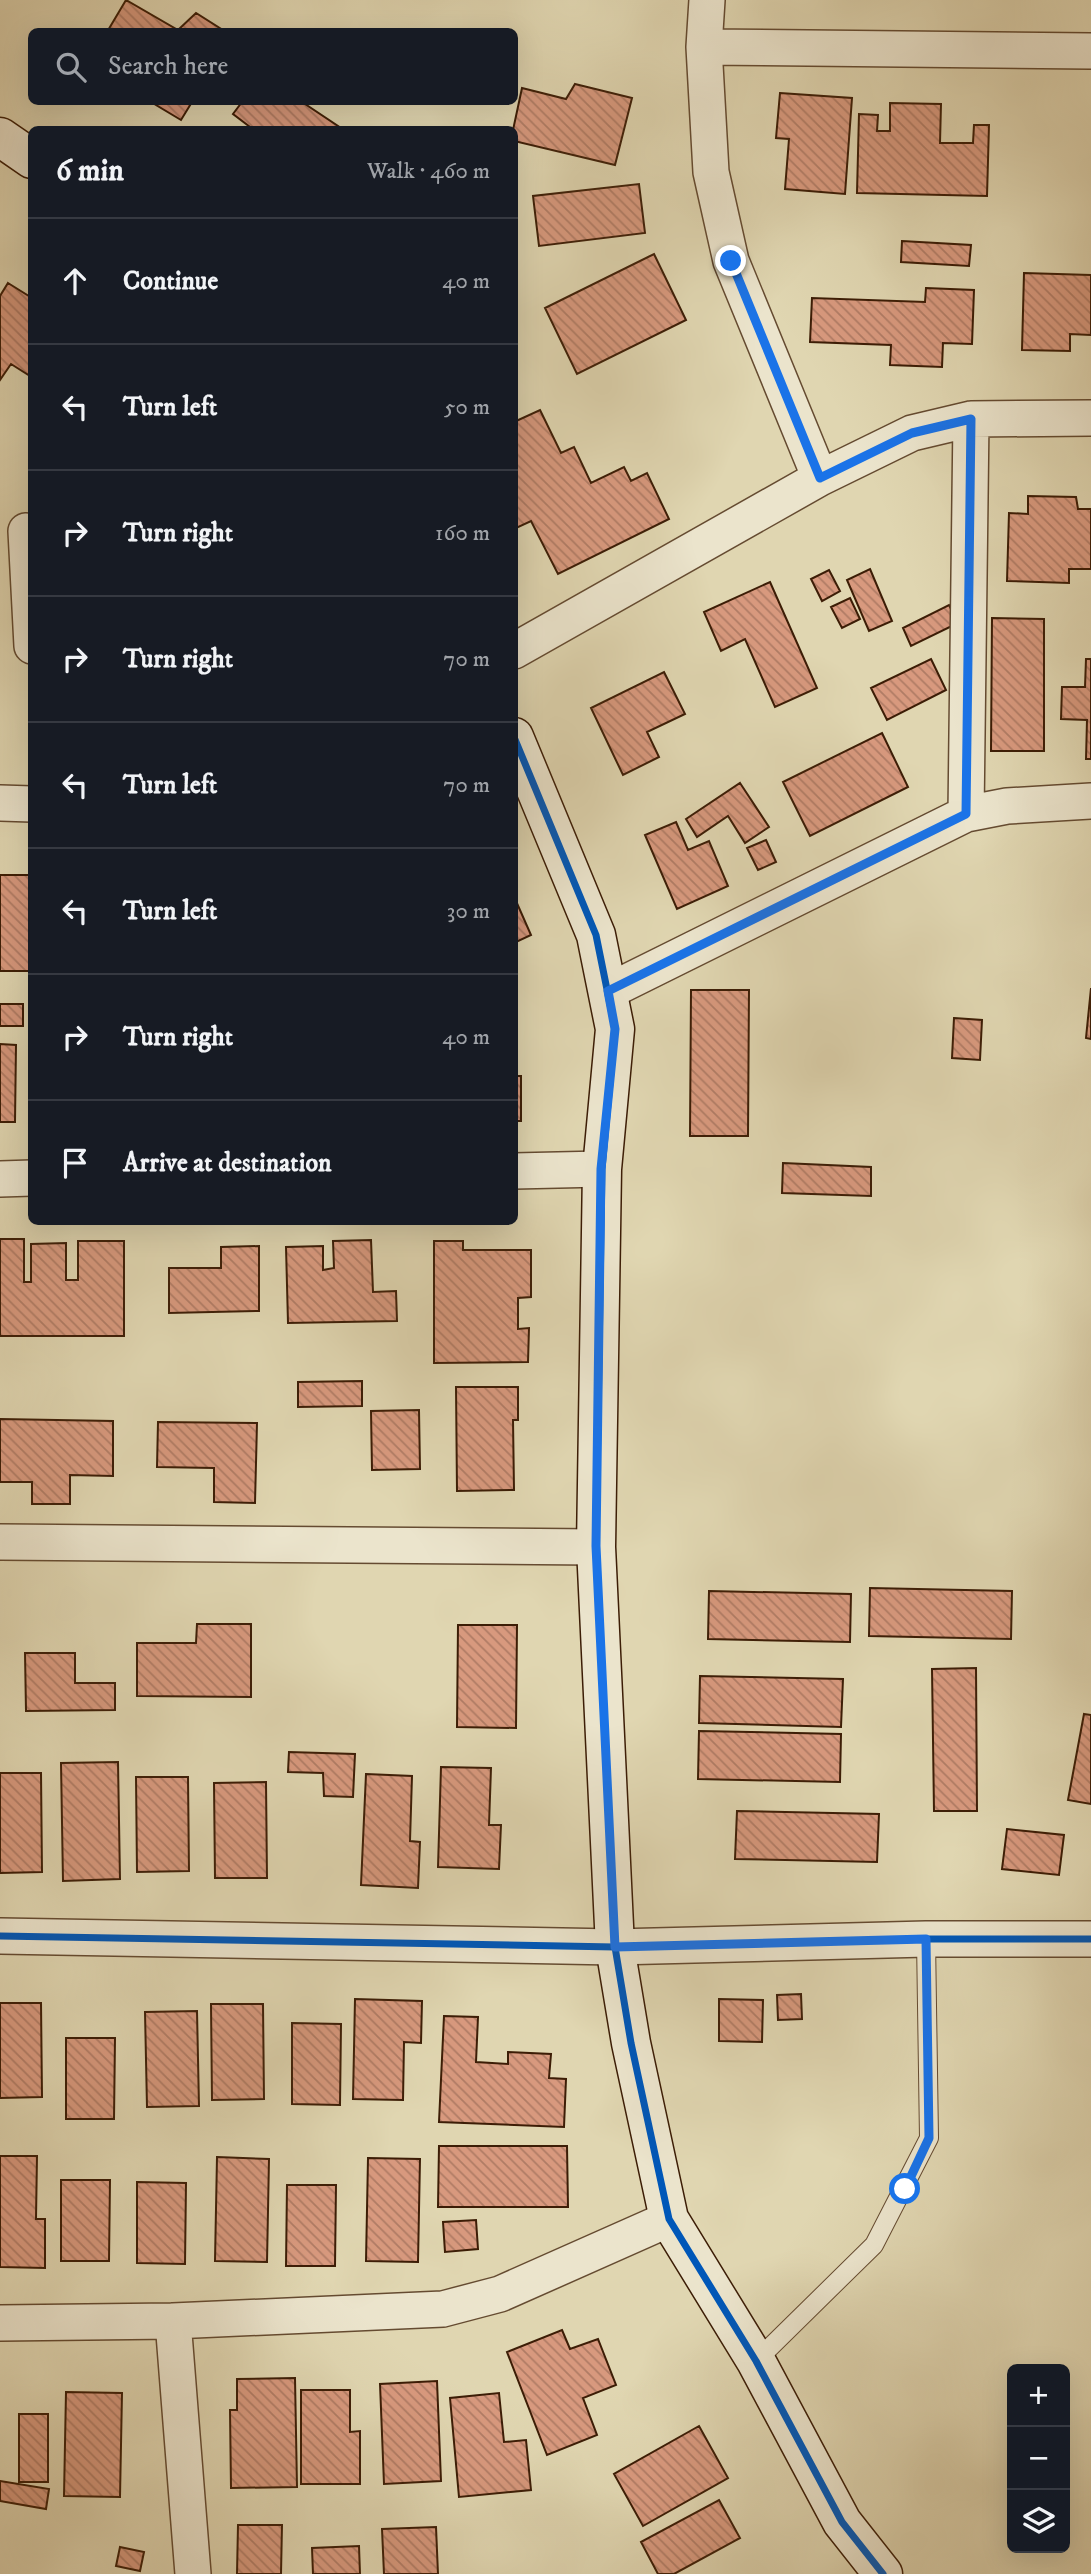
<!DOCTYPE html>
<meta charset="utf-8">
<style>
body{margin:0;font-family:"IM FELL DW Pica",serif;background:#242831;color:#f1f3f6}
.controls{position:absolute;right:21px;bottom:21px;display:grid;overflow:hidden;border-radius:10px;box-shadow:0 7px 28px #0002}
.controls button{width:63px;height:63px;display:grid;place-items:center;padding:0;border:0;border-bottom:2px solid #363941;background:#171b24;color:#f1f3f6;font:35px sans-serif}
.stop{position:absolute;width:21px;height:21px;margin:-16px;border:5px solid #1a73e8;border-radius:50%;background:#fff}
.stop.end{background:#1a73e8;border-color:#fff;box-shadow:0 2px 7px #0008}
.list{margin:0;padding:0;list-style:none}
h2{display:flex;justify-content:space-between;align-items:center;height:91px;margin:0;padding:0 28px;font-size:30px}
h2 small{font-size:23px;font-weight:400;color:#9ea1a6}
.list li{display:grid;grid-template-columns:46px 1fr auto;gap:21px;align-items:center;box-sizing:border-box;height:126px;padding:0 28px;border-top:2px solid #363941}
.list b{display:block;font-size:26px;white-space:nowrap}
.list em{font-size:23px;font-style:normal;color:#9ea1a6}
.icon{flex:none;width:38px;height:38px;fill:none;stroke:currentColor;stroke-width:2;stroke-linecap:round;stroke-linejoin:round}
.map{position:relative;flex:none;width:1091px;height:2574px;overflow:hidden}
.search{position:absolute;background:#171b24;box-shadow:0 7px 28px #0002;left:28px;top:28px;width:490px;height:77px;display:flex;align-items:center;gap:18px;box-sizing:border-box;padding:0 24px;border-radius:10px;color:#9ea1a6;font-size:26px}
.panel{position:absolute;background:#171b24;box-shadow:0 7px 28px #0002;left:28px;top:126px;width:490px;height:1099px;border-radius:10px}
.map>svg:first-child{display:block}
</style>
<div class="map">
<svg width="1091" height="2574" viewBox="0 0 1091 2574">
<defs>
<pattern id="building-back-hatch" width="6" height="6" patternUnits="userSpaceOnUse" patternTransform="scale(1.75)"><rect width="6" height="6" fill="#d8997e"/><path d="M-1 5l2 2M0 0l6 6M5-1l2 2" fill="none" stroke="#b07c65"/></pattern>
</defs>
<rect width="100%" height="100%" fill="#e0d6b1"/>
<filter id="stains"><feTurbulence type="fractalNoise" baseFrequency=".00286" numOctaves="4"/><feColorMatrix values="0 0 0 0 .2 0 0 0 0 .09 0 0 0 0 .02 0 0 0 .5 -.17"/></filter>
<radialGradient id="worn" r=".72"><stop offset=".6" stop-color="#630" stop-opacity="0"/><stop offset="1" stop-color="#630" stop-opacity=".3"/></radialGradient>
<path fill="url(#building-back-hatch)" stroke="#3c1d06" stroke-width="2" d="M126 0 178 30 196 13 226 32H107Z
M575 84 632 98 615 165 514 141 513 130 522 88 566 99Z
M780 93 852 98 845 194 785 189 789 139 776 138Z
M151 102H192L181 120Z
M242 102H302L344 130H254L233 114Z
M890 103 941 104 940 143H973L974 125H989L987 196 857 193 859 114 878 115 877 131H890Z
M639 184 645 233 539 246 533 196Z
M902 241 971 245 969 266 901 262Z
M654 254 686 320 577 374 545 308Z
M1024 273 1091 275V335L1070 334V351L1022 350Z
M8 283 32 298V374L30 376 11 364 0 380V296Z
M926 288 974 290 972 344 943 343 942 367 890 365 891 345 810 342 812 298 925 302Z
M540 410 561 453 574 447 591 483 624 467 631 481 647 473 669 519 558 574 531 521 514 529V422Z
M1028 496 1076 497 1078 509H1091V569H1069V583L1007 581 1009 513 1028 514Z
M870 569 892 621 869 631 847 580Z
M829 570 840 591 822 601 811 579Z
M770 582 817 688 775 707 745 639 721 651 704 612Z
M850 598 860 619 842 628 831 607Z
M949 605 958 623 911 646 903 628Z
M992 618 1044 619V751H991Z
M931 659 946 690 887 720 871 688Z
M1086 659H1091V759H1086L1087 720 1061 719 1062 687H1085Z
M664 672 685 714 647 732 659 757 623 775 591 708Z
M882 733 908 787 810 836 783 782Z
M740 783 769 827 745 843 728 816 697 837 686 819Z
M676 822 688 850 709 841 728 886 677 909 645 835Z
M766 840 776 862 758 870 747 848Z
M0 875H32V971H0Z
M516 901 531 935 514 943V902Z
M1091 988V1039L1086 1038Z
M691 990H749L748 1136H690Z
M0 1004H23V1026H0Z
M954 1018 982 1020 980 1060 952 1058Z
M0 1044 16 1045 15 1122H0Z
M514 1076H521V1121H514Z
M783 1163 871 1167V1196L782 1193Z
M0 1239H24V1282H31V1244L66 1243V1280H78V1241H124V1336H0Z
M371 1240 373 1292 396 1291 397 1321 288 1323 286 1247 323 1246V1270L334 1268 333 1241Z
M434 1241H463V1250H531V1297L518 1298V1329L529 1328 528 1362 434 1363Z
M259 1246V1311L169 1313V1268H221V1247Z
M362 1381V1406L298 1407V1382Z
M456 1387H518V1420H513L514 1490 457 1491Z
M419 1410 420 1469 372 1470 371 1411Z
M0 1419 113 1421V1476L70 1475V1504H32V1482H0Z
M158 1422 257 1423 255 1503 214 1502V1468L157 1467Z
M870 1588 1012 1591 1011 1639 869 1636Z
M709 1591 851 1594 850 1642 708 1639Z
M197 1624H251V1697L137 1696V1643H196Z
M458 1625H517L516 1728 457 1727Z
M25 1653H75V1683H115V1710L26 1711Z
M976 1668 977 1811H934L932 1669Z
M700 1676 843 1679 841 1727 699 1723Z
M1084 1714 1091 1715V1804L1068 1800Z
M699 1731 841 1734 840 1782 698 1779Z
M289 1752 355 1754 353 1797 324 1796 323 1773 288 1772Z
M118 1762 120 1879 63 1881 61 1763Z
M441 1767 491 1768 489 1825H501L499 1869 438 1867Z
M0 1773H41L42 1872 0 1873Z
M366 1774 412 1776 410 1841 420 1842 418 1888 361 1885Z
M136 1777H188L189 1871 137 1872Z
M266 1782 267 1878H215L214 1783Z
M737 1811 879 1814 877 1862 735 1859Z
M1007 1829 1064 1835 1059 1875 1002 1869Z
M801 1994 802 2019 778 2020 777 1995Z
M355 1999 422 2001 421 2043 404 2042 403 2100 353 2099Z
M719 1999 763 2000 762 2042 719 2041Z
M0 2003H41L42 2097 0 2098Z
M211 2004H263L264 2099 212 2100Z
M197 2011 199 2106 147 2107 145 2012Z
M444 2016 478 2017 476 2062 508 2064V2052L551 2054 549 2078 566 2079 564 2127 439 2122Z
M292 2023 341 2024 340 2105 292 2104Z
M66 2038H115L114 2119H66Z
M439 2146H567L568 2207H438Z
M0 2156H37L36 2219H45V2268L0 2267Z
M217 2157 269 2159 267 2262 215 2261Z
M368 2158 420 2159 418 2262 366 2261Z
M61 2180H110L109 2261H61Z
M137 2182 186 2183 185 2264 137 2263Z
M287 2185H336L335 2266H286Z
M476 2220 478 2249 445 2252 443 2222Z
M562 2330 570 2349 598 2339 616 2385 583 2398 597 2435 547 2455 507 2352Z
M295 2378 297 2487 231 2488 230 2410H237V2379Z
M437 2381 441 2481 384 2484 380 2384Z
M301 2390H350V2432L360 2431V2484H301Z
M66 2392 122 2393 120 2497 64 2496Z
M499 2393 504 2442 526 2440 531 2490 459 2497 450 2398Z
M19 2414H48V2482H19Z
M699 2426 728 2478 643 2526 614 2474Z
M0 2481 49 2489 46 2509 0 2501Z
M719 2500 740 2538 674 2574H658L641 2542Z
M238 2525H282L281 2574H237Z
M436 2527 438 2574H384L382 2529Z
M359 2546 360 2574H313L312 2548Z
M120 2547 144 2552 140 2571 116 2566Z"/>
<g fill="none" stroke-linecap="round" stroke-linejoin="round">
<g stroke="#654b31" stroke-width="20">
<path id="lane" d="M756 2361 874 2245 929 2138 926 1939"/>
</g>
<g stroke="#654b31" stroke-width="38">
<path id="street" d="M707 0 704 47 711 172 731 261 820 478
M704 47 1091 51
M26 531 32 646
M514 651 820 478 912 433 971 419 1091 418
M0 803 32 804
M966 814 971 419
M609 991 966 814 1007 806 1091 801
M514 1171 602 1169
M0 1179 32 1178
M0 1542 596 1547
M0 1936 615 1947 926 1939H1091
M173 2321 193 2574
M0 2323 173 2321 443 2309 500 2294 669 2219"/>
</g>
<g stroke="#3c1d06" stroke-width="41">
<path id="secondary" d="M0 137 32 159
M514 737 596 935 615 1029 602 1169 596 1547 615 1947 631 2043 669 2219 756 2361 842 2522 883 2574"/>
</g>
<use href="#lane" stroke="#ebe4cc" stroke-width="18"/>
<use href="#street" stroke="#ebe4cc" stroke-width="35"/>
<use href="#secondary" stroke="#ebe4cc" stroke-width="38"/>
<g stroke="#ebe4cc" stroke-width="11">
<path id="cycleway" d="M514 737 596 935 615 1029 602 1169 596 1547 615 1947 631 2043 669 2219 756 2361 842 2522 883 2574
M0 1936 615 1947 926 1939H1091"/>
</g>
<use href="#cycleway" stroke="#0057b8" stroke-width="7"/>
</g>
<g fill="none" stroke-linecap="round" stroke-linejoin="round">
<path stroke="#1a73e8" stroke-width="9" d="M731 261 820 478 912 433 971 419 966 814 608 991 615 1029 601 1169 596 1546 615 1947 926 1939 929 2138 905 2189"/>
</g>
<rect width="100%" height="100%" filter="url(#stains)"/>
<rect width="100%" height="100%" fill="url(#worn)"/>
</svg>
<div class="controls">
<button>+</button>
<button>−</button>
<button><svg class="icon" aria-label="layers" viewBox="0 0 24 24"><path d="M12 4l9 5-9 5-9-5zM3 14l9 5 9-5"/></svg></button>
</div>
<div class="stop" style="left:905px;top:2189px"></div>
<div class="stop end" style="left:731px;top:261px"></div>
<div class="search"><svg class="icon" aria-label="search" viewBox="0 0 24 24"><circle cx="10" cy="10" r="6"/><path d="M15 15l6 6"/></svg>Search here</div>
<section class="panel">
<h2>6 min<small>Walk · 460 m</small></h2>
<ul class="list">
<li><svg class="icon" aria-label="ahead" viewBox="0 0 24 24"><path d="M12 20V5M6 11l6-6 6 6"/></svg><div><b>Continue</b></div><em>40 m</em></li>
<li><svg class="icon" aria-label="left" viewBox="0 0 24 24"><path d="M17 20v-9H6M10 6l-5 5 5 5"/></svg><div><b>Turn left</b></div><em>50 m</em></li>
<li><svg class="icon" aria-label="right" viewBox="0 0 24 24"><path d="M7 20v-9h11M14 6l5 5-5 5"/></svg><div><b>Turn right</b></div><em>160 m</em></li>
<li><svg class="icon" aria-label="right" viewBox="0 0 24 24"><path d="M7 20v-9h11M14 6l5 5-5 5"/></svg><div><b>Turn right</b></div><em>70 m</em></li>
<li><svg class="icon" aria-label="left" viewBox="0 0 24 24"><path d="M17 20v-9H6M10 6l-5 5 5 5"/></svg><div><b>Turn left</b></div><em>70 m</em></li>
<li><svg class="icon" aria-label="left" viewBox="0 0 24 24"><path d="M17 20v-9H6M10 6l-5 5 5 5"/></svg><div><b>Turn left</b></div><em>30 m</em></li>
<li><svg class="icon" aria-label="right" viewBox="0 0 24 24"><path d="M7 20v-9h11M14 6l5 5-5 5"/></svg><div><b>Turn right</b></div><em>40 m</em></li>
<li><svg class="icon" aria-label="arrive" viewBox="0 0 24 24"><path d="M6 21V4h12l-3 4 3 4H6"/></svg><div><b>Arrive at destination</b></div></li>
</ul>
</section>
</div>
